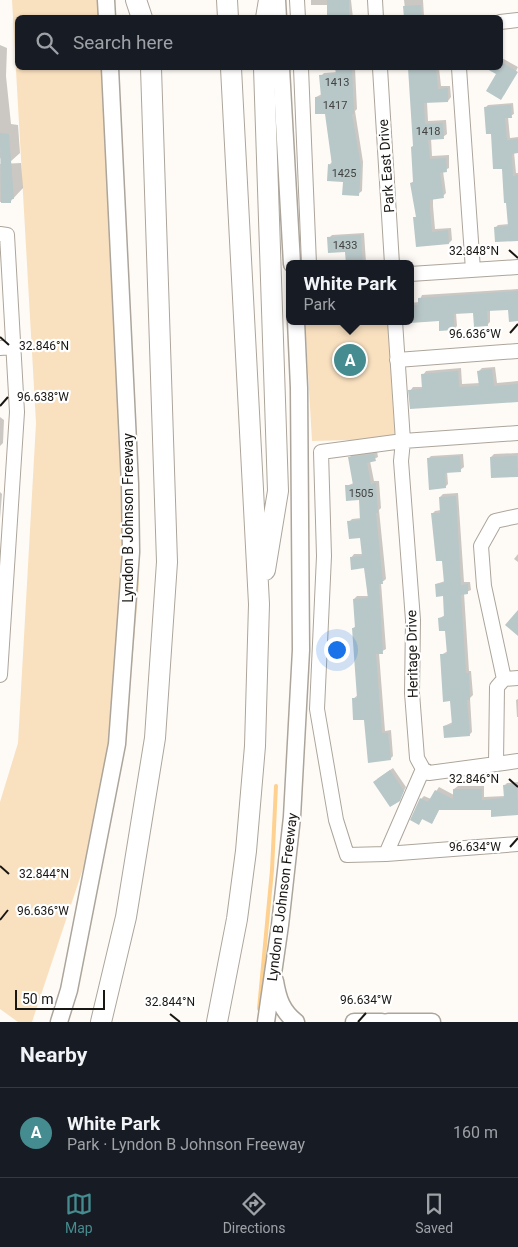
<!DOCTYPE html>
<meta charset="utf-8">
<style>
body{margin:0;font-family:Roboto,sans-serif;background:#20242c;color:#f1f3f6}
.scale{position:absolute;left:15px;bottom:12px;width:90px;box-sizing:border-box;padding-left:5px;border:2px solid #191713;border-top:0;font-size:14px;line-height:18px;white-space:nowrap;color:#191713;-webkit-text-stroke:4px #fff;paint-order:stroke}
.you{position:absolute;left:336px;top:649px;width:18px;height:18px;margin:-12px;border:4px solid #fff;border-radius:50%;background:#1a73e8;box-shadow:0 0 0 8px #1a73e833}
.badge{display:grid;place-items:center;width:32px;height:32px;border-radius:50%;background:#448c8f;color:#fff;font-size:16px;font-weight:700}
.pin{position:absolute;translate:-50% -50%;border:2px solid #fff;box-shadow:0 1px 5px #0006}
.popup{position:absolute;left:286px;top:260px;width:128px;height:65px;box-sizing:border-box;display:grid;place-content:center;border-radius:8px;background:#171b24;filter:drop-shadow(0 1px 4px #0005);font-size:16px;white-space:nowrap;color:#9ea1a6}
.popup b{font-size:19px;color:#f1f3f6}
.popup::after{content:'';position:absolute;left:50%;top:100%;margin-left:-10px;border:10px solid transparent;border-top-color:#171b24}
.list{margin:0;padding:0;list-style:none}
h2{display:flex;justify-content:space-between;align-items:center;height:65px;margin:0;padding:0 20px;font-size:21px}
h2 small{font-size:16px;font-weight:400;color:#9ea1a6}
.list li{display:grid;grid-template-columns:32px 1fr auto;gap:15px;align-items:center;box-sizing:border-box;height:90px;padding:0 20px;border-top:1px solid #363941}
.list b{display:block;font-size:19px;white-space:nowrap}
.list p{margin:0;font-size:16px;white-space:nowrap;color:#9ea1a6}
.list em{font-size:16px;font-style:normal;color:#9ea1a6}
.icon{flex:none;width:28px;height:28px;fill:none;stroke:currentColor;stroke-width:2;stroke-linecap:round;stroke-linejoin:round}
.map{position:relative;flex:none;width:518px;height:1022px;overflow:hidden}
.search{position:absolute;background:#171b24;box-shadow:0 1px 4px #0004;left:15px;right:15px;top:15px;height:55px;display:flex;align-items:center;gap:12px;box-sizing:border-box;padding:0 18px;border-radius:8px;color:#9ea1a6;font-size:19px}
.sheet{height:155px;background:#171b24}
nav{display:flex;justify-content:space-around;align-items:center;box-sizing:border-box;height:70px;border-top:1px solid #363941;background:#171b24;font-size:14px;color:#9ea1a6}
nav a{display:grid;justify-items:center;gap:2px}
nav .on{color:#448c8f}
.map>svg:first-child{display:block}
</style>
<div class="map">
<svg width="518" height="1022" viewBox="0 0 518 1022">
<rect width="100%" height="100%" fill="#fefbf6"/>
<path fill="#f9e1c0" d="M12 0H109L110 17 18 18V68H113L138 520 139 585 125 743 32 1022H18L0 1009V802L18 743 36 423Z
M305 321H390L398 439 312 441Z"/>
<path fill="#0003" d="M311 0H351L353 18H328V5H311Z
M404 0H423L424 16 441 15V18H406Z
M0 45 7 48 6 76 11 124 18 125 20 153 10 162 0 158Z
M500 57 518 67 504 95 497 74 490 69 500 68Z
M337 68H355L357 109 355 111 363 162 362 191 358 194 329 165 332 162 326 113 316 97 322 94 321 76 324 73 337 72Z
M409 68H439L441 86H450L451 97 448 101 427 102 428 121 446 120 447 134 443 137 431 138 432 156 449 155V168L443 171 446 193 443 196 433 198V206L435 229 451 228 452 240 449 243 417 246 414 218 417 216 412 183 414 180V145Z
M513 103 514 114 508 117 510 138 518 137V152H514L516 173H518V240L495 228 498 225 509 224 504 167 485 108 488 105Z
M21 163 23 188 10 202H0V164Z
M364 233 366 262 364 264H347L346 250 329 238 332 235Z
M518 289V320L509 309 490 310V322L487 325 474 312 456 313 457 326 454 329 440 320 405 322 410 321V303L419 302 422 295Z
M518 365V401L410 391 413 387H424L423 375 426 371 461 368 462 384 480 383 479 371 482 368 495 367 497 383 518 381Z
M0 417 4 420 3 443 0 446Z
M377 451 378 457 370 461 374 481H379L381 508 379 510 386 579 381 583 386 649 379 653 385 731 391 730 393 756 390 759 353 699 358 695 353 628 356 626 354 599 357 596H368L365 567 351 558 354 554H363L361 537 349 522 352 519 362 518 360 498 346 486 354 483 349 458 352 455Z
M518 453V476L492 477 491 457 494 454Z
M463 454 464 467 460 470 447 471 448 484 445 487 428 459 431 456Z
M0 492 2 494 0 519Z
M458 493 464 582H470L471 590 464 593 469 671H471L473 695 470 698 472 732 469 735 444 726 453 722 451 700 441 655 448 651 447 629 440 618 445 615 444 595 436 584 445 581 443 559 432 514 435 511 441 510 440 497 443 494Z
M518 554V562L514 559Z
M518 699V717H517L516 700Z
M393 768 406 787 399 800 377 779Z
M518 782V814L492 816V809L440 808 432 823 423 818 419 823 421 799 424 796 431 799 439 787 454 795V789L458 786H484V797L505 796 504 786 507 783Z"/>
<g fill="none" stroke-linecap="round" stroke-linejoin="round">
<path stroke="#fed190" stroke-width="4" d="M259 1009 272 870 276 786"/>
</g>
<path fill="#b8c7c8" d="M327 0H349V18H327Z
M421 5 422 18H404L403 6Z
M500 61 518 72 501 100 486 91 496 74 485 68H500Z
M335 68H352L354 114H352L361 166 359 196 342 195 343 182 327 181 328 164 332 165 325 114H315V97H321L319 75 336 74Z
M408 68H436L438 89 448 88V102L424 103 425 124 443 123 444 139 428 140 430 159 446 158 447 172 440 173 444 198 430 200V210L432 232 448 230 449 244 416 247 413 217H416L410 183 413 182 411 147 413 146Z
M511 105 512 118H505L507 140 518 139V153L512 154 513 176 518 175V241L495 242 494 227 508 226 506 203H504L502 169H493L491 134H486L484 107Z
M0 133 9 134 14 199H11V203H1Z
M361 235 363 264H346L345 252 328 253 327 237Z
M518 291V321L509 322 508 310 487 311 488 326 474 327 473 313 454 314V330L439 331V321L410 323V305H418V298Z
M492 369 494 386 518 384V402L410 409 408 390 422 389 421 374 458 371 459 387 479 386 477 371Z
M374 454 376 461 367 463 371 484 376 483 378 513H376L383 584H379L383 654H376L382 733H388L391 760 368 763 364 720H353L352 698H357L352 628H355L353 599 368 598 364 568 351 570 350 557 362 556 360 538 349 539 347 521 360 520 359 500 346 501 345 485H353L348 457Z
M460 456 461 472 445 473 446 488 429 490 427 458Z
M517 456 518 477 491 478 490 457Z
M456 496 461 585 468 584V594L461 595 466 673H469L470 700H467L470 736 444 738 443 726 452 725 450 701 443 702 440 654H447L445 631H439L438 618 444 617 443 596 436 597 435 584 444 583 442 561H436L431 513H440L439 497Z
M518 610V636L505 625Z
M390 770 404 791 400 801 390 807 373 782Z
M517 784 518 815 491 817V810H439L432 824 422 819 419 825 410 820 420 798 428 802 435 790 453 799V789H482V800L504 798 503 785Z"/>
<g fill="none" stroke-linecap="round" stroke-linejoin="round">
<g stroke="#aca59b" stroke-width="16">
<path id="minor" d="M297 0 298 18
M375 0 376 18
M500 22 518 20
M301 68 309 264
M380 68 392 264
M459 68 473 270
M0 234 7 235 17 412 0 675
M410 274 518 267
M395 321 403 441 401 461 413 620 412 693 417 758 423 769 429 773 518 761
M0 348 13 347
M397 360 518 351
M518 433 403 441 321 452 324 556 317 709 336 820 347 855 386 854 518 844
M504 679 484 586 481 546 495 521 518 516
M496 763 497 687 504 679 518 678
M386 854 423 769"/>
</g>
<g stroke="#aca59b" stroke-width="19">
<path id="major" d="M106 0 107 18
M277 0 278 18
M281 68 292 264
M275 981C278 999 282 1011 296 1022
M59 1022 69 990 117 744 131 552 130 484 110 68
M266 1022 280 925 292 817 301 650 299 388 296 321
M354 1022H382
M388 1022H432"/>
</g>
<g stroke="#aca59b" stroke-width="22">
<path id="highway" d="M136 0 142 18
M227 0 228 18
M266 18 269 0
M264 68 278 491 265 570
M101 1022 126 917 155 738 167 562 151 68
M217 1022 237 919 246 851 255 746 259 604 231 68"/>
</g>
<use href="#minor" stroke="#fff" stroke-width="14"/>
<use href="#major" stroke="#fff" stroke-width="16"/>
<use href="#highway" stroke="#fff" stroke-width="20"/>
</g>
<path fill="none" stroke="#191713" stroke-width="2" d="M509 250 518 258M510 333 518 324M0 337 9 345M0 406 8 397M509 779 518 787M510 847 518 838M0 866 9 874M0 920 8 910M170 1014 180 1022M358 1022 366 1013"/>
<g text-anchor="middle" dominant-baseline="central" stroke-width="4.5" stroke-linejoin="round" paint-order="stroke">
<g font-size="11" fill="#414340">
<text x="337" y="82">1413</text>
<text x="335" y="105">1417</text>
<text x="428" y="131">1418</text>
<text x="344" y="173">1425</text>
<text x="345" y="245">1433</text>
<text x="361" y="493">1505</text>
</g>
<g font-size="14" fill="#191713" stroke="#fff">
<text transform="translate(386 166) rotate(-94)">Park East Drive</text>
<text transform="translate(128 518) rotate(-90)">Lyndon B Johnson Freeway</text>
<text transform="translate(412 654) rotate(-91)">Heritage Drive</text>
<text transform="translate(282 897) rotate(-83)">Lyndon B Johnson Freeway</text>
</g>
</g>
<g font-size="12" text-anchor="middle" fill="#191713" stroke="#fff" stroke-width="4.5" stroke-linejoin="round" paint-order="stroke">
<text x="474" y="255">32.848°N</text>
<text x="475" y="338">96.636°W</text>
<text x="44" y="350">32.846°N</text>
<text x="43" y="401">96.638°W</text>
<text x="474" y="783">32.846°N</text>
<text x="475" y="851">96.634°W</text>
<text x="44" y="878">32.844°N</text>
<text x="43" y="915">96.636°W</text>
<text x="366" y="1004">96.634°W</text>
<text x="170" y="1006">32.844°N</text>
</g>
</svg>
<div class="scale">50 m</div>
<div class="you"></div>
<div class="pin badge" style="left:350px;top:360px">A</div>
<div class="popup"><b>White Park</b>Park</div>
<div class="search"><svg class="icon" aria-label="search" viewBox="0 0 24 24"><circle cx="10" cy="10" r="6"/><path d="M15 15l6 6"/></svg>Search here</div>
</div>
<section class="sheet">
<h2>Nearby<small></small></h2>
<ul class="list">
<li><span class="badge">A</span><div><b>White Park</b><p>Park · Lyndon B Johnson Freeway</p></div><em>160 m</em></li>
</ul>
</section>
<nav>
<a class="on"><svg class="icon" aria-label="map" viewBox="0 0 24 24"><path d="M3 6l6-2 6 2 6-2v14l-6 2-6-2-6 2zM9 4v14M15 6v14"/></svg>Map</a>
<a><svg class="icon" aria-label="directions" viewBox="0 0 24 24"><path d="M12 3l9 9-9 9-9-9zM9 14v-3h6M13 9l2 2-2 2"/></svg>Directions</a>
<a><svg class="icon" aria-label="saved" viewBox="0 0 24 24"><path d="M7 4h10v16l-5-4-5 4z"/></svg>Saved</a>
</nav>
